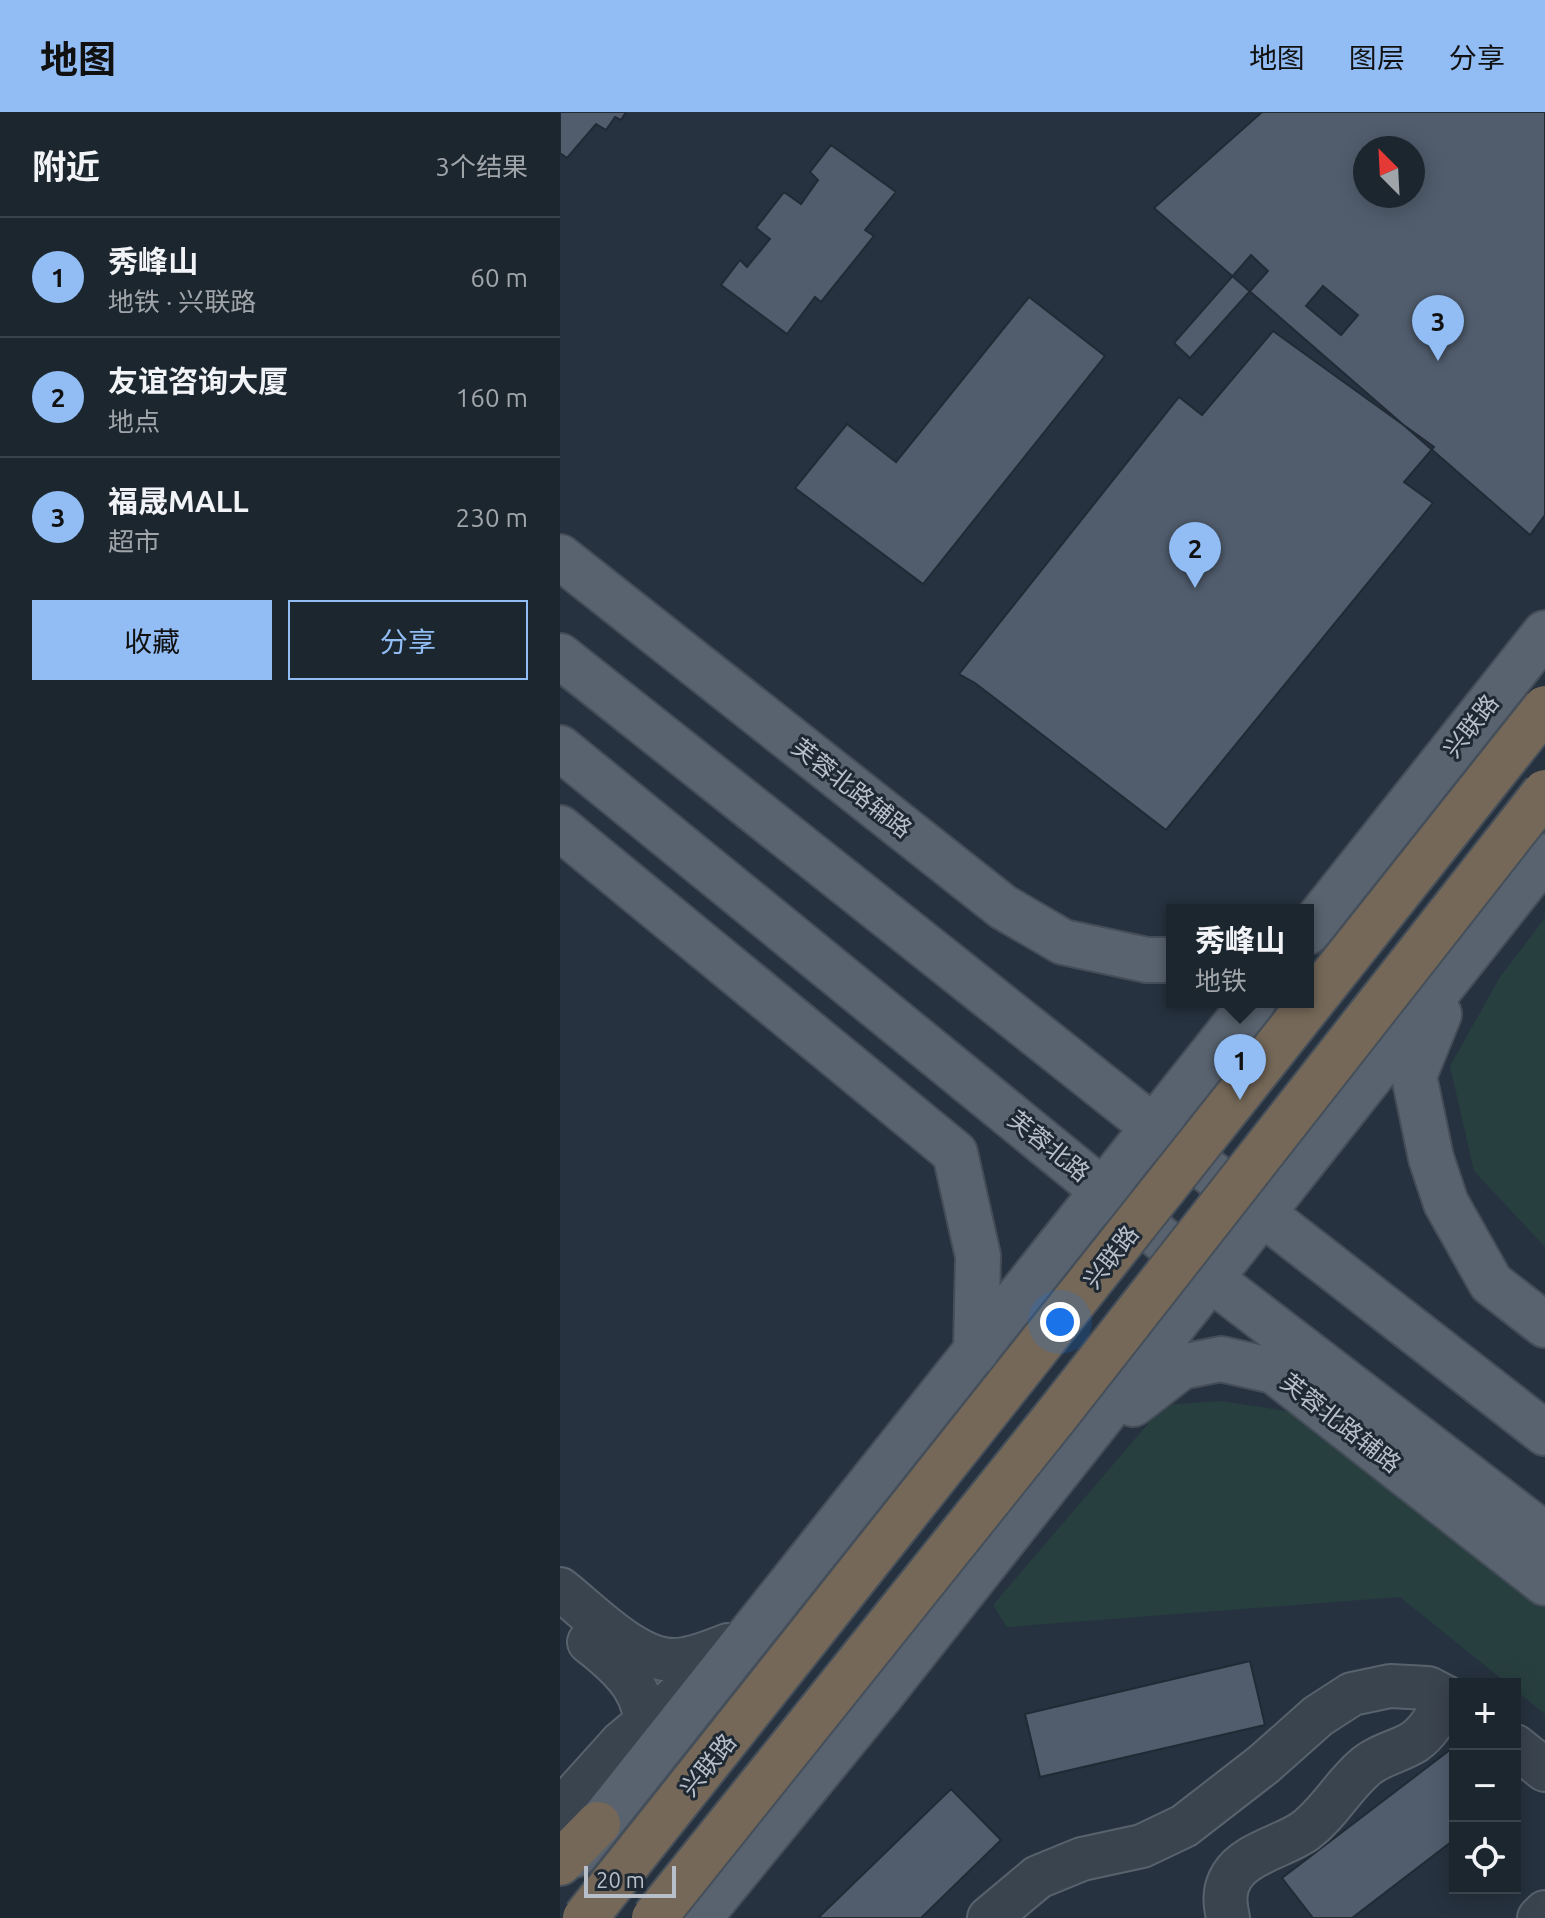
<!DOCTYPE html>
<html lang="zh">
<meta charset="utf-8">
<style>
body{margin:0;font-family:Ubuntu,"Noto Sans SC",sans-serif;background:#252e37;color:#f1f3f6}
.controls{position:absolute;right:24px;bottom:24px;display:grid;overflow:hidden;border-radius:0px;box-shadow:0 4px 20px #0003}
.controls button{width:72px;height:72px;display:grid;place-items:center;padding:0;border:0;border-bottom:2px solid #3a434b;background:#1c262f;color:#f1f3f6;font:40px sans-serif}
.compass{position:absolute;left:793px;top:24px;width:72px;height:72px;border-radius:50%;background:#1c262f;box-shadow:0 4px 20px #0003;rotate:336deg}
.scale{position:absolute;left:24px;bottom:20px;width:92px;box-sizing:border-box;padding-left:8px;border:4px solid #b7bfca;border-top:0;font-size:22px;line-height:28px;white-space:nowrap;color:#b7bfca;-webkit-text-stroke:6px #1f2934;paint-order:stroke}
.you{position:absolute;left:500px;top:1210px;width:28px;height:28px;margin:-20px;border:6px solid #fff;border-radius:50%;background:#1a73e8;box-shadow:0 0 0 12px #1a73e833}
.badge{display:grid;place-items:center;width:52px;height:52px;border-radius:50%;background:#91bcf4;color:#111;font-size:26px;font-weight:700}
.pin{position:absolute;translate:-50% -66px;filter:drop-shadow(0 2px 4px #0008)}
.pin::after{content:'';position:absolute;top:42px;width:28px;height:24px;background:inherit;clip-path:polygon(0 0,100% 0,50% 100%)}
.popup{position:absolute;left:606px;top:792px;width:148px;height:104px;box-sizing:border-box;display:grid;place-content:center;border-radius:0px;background:#1c262f;filter:drop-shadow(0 2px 6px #0005);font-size:26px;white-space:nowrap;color:#a0a5aa}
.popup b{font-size:30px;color:#f1f3f6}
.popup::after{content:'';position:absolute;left:50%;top:100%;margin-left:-16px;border:16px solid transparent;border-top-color:#1c262f}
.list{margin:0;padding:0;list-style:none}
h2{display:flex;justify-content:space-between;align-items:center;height:104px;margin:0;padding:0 32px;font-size:34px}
h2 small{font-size:26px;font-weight:400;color:#a0a5aa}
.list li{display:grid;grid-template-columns:52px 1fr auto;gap:24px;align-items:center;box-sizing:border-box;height:120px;padding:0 32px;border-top:2px solid #3a434b}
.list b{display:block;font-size:30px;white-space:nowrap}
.list p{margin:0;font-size:26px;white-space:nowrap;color:#a0a5aa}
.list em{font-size:26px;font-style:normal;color:#a0a5aa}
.actions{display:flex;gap:16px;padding:24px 32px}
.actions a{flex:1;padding:18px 0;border:2px solid #91bcf4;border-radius:0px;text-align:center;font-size:28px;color:#91bcf4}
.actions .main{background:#91bcf4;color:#111}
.icon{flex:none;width:44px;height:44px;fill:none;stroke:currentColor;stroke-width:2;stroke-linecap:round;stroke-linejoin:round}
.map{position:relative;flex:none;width:985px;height:1806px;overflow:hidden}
header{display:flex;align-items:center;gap:48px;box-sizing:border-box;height:112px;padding:0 40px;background:#91bcf4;color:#111}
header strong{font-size:38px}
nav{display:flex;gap:44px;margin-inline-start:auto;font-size:28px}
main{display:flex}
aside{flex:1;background:#1c262f}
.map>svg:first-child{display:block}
</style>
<header>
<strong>地图</strong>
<nav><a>地图</a><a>图层</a><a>分享</a></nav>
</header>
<main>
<aside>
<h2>附近<small>3个结果</small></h2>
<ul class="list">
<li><span class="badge">1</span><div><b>秀峰山</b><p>地铁 · 兴联路</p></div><em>60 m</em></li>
<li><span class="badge">2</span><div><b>友谊咨询大厦</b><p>地点</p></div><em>160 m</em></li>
<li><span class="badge">3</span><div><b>福晟MALL</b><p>超市</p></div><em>230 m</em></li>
</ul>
<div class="actions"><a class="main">收藏</a><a>分享</a></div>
</aside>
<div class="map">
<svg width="985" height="1806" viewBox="0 0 985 1806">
<rect width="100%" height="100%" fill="#26323f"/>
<path fill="#283f40" d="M985 806V1135L914 1059 890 954 940 865Z
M661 1289 739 1301 985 1496V1602L955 1578V1572H948L840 1485 447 1515 433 1493 604 1293Z"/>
<path fill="#515d6d" stroke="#212b36" stroke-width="2" fill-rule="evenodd" d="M0 0H66L61 8 55 5 46 18 36 12 7 46 0 41Z
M702 0H985V403L970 423 594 96ZM805 36H853V84H805Z
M271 33 336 80 305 118 314 124 261 190 255 185 227 222 161 173 180 148 187 155 210 127 196 116 224 80 241 92 258 68 250 60Z
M691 143 708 159 630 246 614 231Z
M763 174 798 203 781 223 746 194Z
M469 185 545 244 363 472 235 376 287 312 336 350Z
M713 219 874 335 844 370 873 391 606 718 415 571 399 562 619 285 642 303Z
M690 1549 705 1613 480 1665 465 1602Z
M895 1634V1727L792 1806H753L722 1766Z
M391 1677 441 1728 361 1806H258Z"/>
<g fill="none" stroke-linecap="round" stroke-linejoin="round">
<g stroke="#58626d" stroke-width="46">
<path id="minor" d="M0 1477C31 1501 74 1548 114 1548 132 1548 152 1539 168 1533
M29 1530C65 1558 91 1582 86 1634
M955 1634 985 1658
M0 1699 61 1631 150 1557
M429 1806 478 1765 522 1747 582 1734 624 1714 704 1652 758 1604 792 1582 830 1574 868 1576 895 1590
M668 1806C665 1792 663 1778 672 1764 686 1741 724 1734 745 1719 769 1701 782 1675 804 1656 818 1643 838 1640 854 1630 869 1620 878 1602 887 1586
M979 1806 985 1800"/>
</g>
<g stroke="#444d58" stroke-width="48">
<path id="major" d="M0 445 443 795 503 830 587 848H612
M0 544 670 1076 985 1321
M0 636 651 1167 985 1423
M0 716 395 1041 418 1144 416 1241
M748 820 985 521
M879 902 854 964 871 1046 886 1091 931 1171 985 1213
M573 1292 621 1255 661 1247 714 1259 985 1471
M15 1743 693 890
M139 1806 321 1583 985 744"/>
</g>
<g stroke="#454f5a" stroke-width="48">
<path id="highway" d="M0 1751 38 1712"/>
</g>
<use href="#minor" stroke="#3a444f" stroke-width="42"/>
<use href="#major" stroke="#58636f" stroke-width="44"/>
<use href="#highway" stroke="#756858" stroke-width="44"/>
<g stroke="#454f5a" stroke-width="48" stroke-linecap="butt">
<path id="highway-bridge" d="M25 1806 985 596
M94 1806 496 1304 985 680"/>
</g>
<use href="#highway-bridge" stroke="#756858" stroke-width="44"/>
</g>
<g text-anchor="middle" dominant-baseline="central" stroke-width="6" stroke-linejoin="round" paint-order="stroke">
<g font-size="24" fill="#b7bfca" stroke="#1f2934">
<text transform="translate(911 614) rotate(-52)">兴联路</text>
<text transform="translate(292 676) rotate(38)">芙蓉北路辅路</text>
<text transform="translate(489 1034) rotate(39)">芙蓉北路</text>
<text transform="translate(551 1145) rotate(-52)">兴联路</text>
<text transform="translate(781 1311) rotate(38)">芙蓉北路辅路</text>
<text transform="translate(148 1653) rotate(-51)">兴联路</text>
</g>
</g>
</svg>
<div class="controls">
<button>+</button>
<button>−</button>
<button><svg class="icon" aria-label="locate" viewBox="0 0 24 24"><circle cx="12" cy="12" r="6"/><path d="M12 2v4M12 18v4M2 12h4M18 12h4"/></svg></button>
</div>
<svg class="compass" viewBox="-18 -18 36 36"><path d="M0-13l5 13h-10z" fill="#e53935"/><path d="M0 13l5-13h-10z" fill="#a0a5aa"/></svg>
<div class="scale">20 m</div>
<div class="you"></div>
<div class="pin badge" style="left:680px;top:988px">1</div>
<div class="popup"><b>秀峰山</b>地铁</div>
<div class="pin badge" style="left:635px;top:476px">2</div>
<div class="pin badge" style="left:878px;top:249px">3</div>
</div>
</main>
